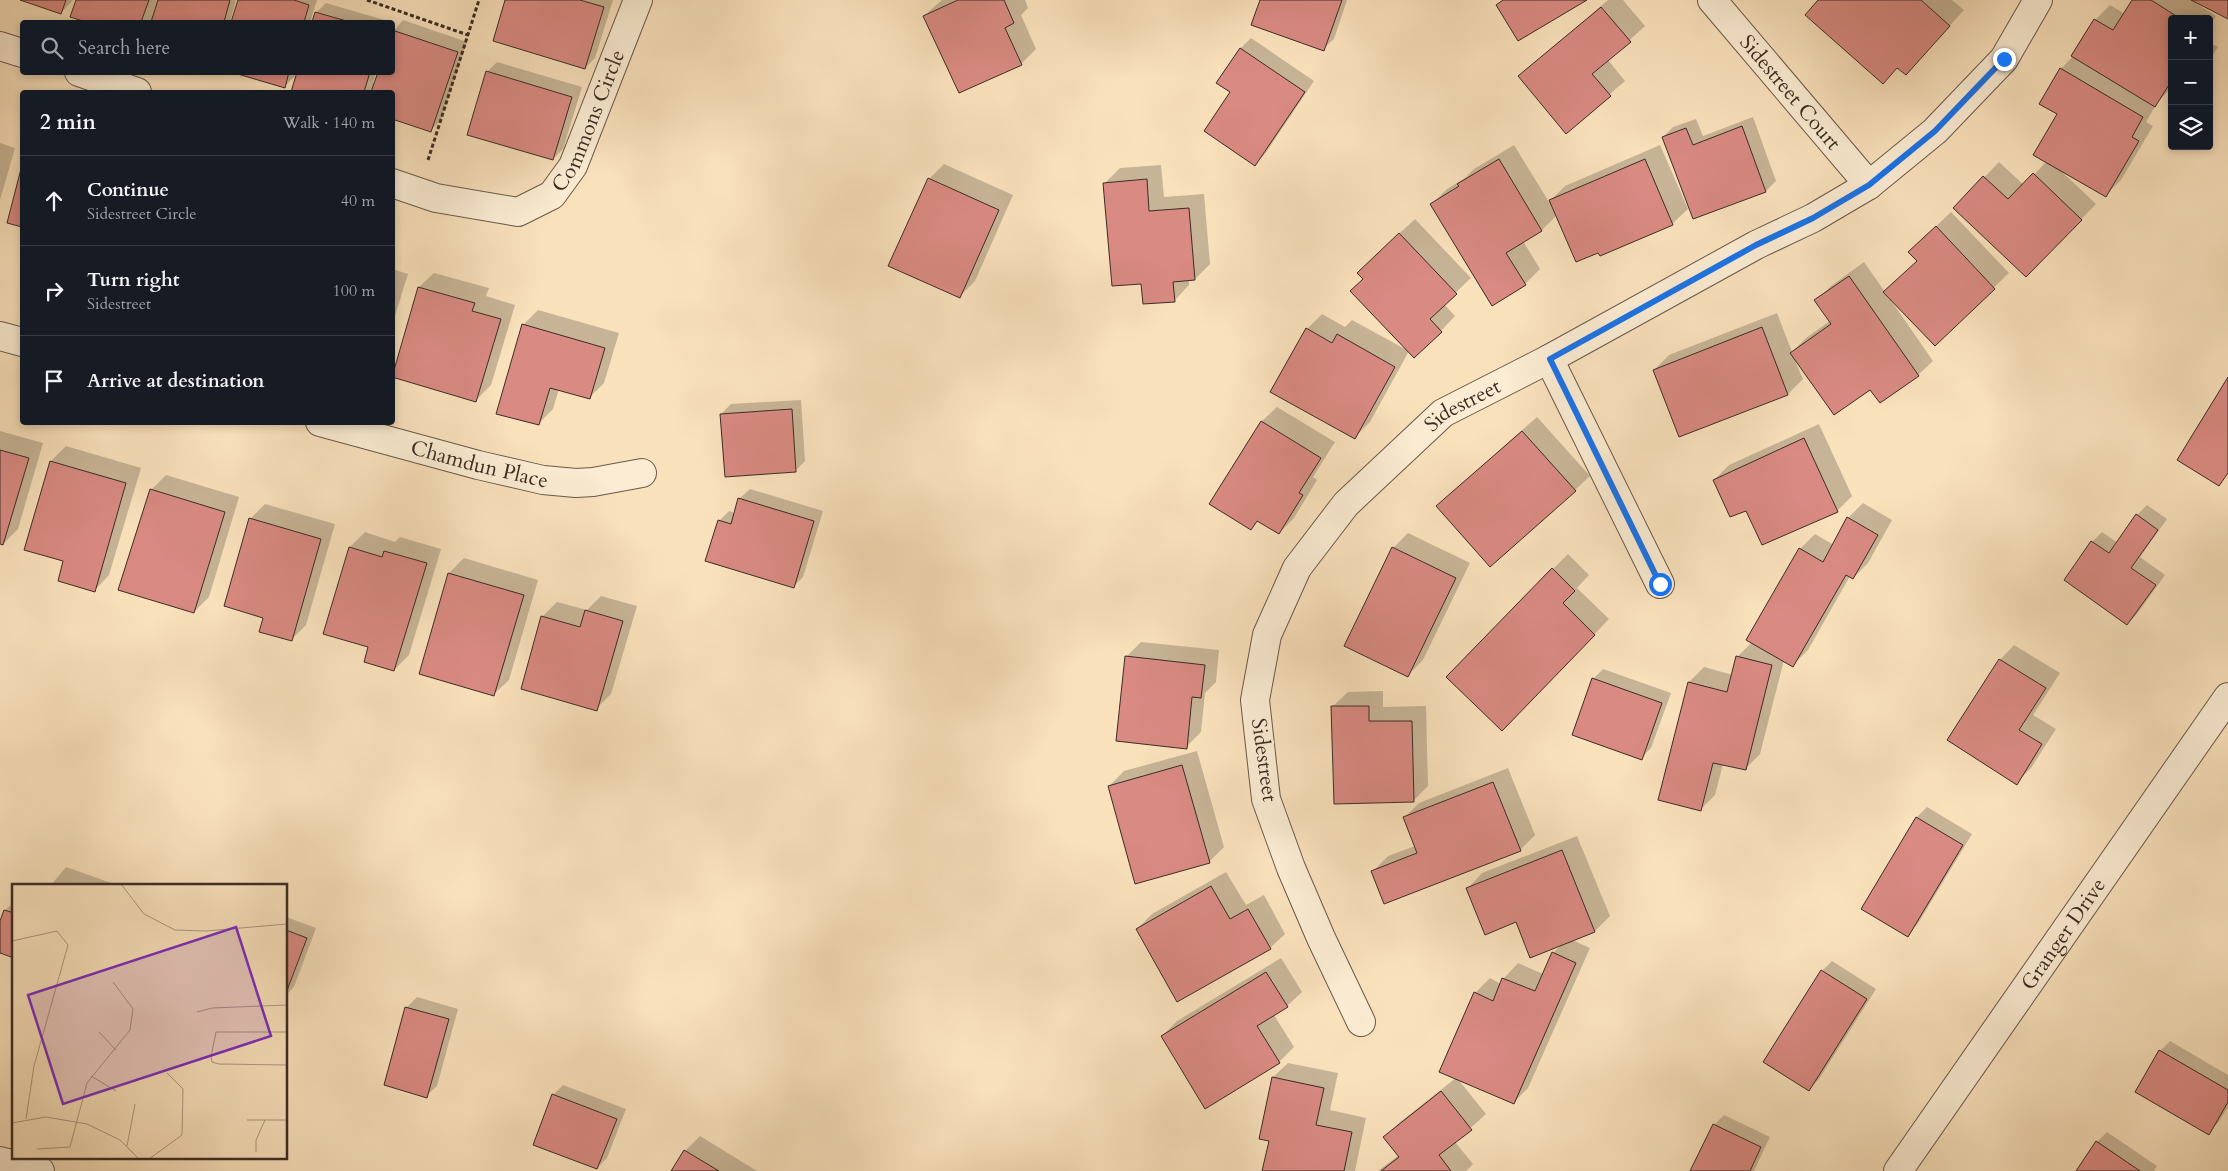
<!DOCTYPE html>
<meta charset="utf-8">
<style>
body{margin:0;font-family:Cardo,serif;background:#20242c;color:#f1f3f6}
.controls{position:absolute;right:15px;top:15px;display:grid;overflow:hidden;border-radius:5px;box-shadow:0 2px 8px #0003}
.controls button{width:45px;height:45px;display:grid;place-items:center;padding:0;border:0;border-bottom:1px solid #363941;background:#171b24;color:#f1f3f6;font:25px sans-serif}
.stop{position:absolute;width:15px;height:15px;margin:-11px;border:4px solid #1a73e8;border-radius:50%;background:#fff}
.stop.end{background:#1a73e8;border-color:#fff;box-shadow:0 1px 5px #0008}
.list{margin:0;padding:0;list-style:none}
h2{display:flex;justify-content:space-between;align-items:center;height:65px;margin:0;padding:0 20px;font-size:21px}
h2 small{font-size:16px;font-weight:400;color:#9ea1a6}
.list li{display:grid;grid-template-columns:32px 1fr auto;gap:15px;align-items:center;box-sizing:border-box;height:90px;padding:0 20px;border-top:1px solid #363941}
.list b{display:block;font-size:19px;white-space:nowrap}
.list p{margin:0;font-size:16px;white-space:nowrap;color:#9ea1a6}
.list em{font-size:16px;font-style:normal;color:#9ea1a6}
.icon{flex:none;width:28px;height:28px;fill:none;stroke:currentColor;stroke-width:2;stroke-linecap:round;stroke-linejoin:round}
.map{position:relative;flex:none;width:2228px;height:1171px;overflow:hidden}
.search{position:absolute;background:#171b24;box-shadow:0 2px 8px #0003;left:20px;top:20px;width:375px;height:55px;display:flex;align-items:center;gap:12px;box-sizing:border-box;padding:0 18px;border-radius:5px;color:#9ea1a6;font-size:19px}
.panel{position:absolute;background:#171b24;box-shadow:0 2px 8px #0003;left:20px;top:90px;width:375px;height:335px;border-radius:5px}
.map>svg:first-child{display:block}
</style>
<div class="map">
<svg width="2228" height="1171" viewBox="0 0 2228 1171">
<rect width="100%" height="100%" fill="#f9e1bc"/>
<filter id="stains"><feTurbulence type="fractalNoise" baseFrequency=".004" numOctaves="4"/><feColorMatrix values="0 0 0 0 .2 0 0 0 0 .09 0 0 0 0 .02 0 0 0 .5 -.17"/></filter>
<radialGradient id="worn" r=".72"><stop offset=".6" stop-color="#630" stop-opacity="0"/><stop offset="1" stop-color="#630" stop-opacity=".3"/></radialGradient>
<path fill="#0003" d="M24 0H73L61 13Z
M77 0H236L230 22H152L153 19 150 22H90L72 16Z
M239 0H317L310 22H233Z
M506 0H613L595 58 585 68Z
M942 0H1025L1028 8 1021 15 1036 49 1021 64 924 16Z
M1261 0H1347L1334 39 1323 49Z
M1608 0H1623L1645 26 1608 60 1625 81 1566 132 1520 77Z
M1820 0H1952L1964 10 1906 74 1898 67 1883 82Z
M2133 0H2191L2216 16 2209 27V19H2172V87L2157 103 2146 122 2153 126 2121 180 2106 195 2060 170 2096 204 2041 261 1955 208 1999 162 2024 185 2047 161 2059 114 2061 69 2073 56 2095 20 2110 5 2125 14Z
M326 3 391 22H313L316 13Z
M403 20 467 42 441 120 431 130 392 92H293L299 72H376L373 83H375L392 72V33Z
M1251 38 1314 81 1265 154 1255 164 1232 92 1217 83 1241 48Z
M2209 42 2218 47 2209 61Z
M497 62 582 87 563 149 553 159 487 72Z
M236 72H296L294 77 284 87Z
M1753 117 1776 181 1766 191 1693 217 1663 137 1673 127 1696 119 1703 136Z
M0 143 15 148 0 200Z
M1514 145 1549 202 1565 186 1660 145 1688 209 1673 223 1601 255 1557 215 1542 230 1523 241 1540 269 1525 284 1492 304 1432 204 1447 189 1465 178 1474 169Z
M944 164 1013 195 975 281 960 296 929 179Z
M1161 165 1164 197 1204 194 1210 264 1195 279H1189V285L1175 300 1142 283 1105 183 1120 168Z
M22 169V226L8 222Z
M1951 212 2009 273 1935 344 1890 299 1933 361 1918 375 1871 388 1795 361 1803 379 1788 394 1680 436 1654 370 1669 355 1777 313 1792 352 1806 338 1830 321 1816 301 1831 286 1864 262 1885 292 1918 261 1925 237Z
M1415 219 1471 278 1444 304 1455 316 1441 331 1409 351 1370 422 1355 437 1307 329 1322 314 1345 327 1352 320 1407 350 1364 279 1373 258Z
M392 269 408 274 392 325Z
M434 273 489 288 486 296 515 305 491 385 476 400 419 287Z
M538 310 619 333 604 383 590 397 559 389 553 409 538 424 523 325Z
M801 400 805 461 795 471 721 414 731 404Z
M1277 407 1335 442 1313 477 1317 480 1294 518 1279 533 1259 520 1251 529 1211 504 1262 421Z
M1537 417 1590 476 1575 490 1437 506Z
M1819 424 1852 496 1837 511 1747 509 1714 480 1729 465Z
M0 431 43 443 18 529 3 544 0 543Z
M66 446 141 468 109 575 95 590 65 560 26 549 51 461Z
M166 475 239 497 209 597 194 612 151 490Z
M750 489 823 511 803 577 793 587 719 521 729 511 735 513 739 499Z
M1863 503 1892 520 1868 563 1853 578 1850 576 1808 650 1793 665 1784 660 1760 754 1745 769 1723 764 1715 795 1700 810 1689 682 1704 667 1733 675 1737 657 1752 642 1800 549 1815 534 1834 545 1848 518Z
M265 504 335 524 306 625 291 640 265 617 250 519Z
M2147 505 2167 519 2140 557 2165 575 2137 614 2127 624 2065 580 2092 542 2102 532 2118 543 2137 515Z
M365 532 395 542 400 537 441 549 409 655 394 670 370 646 325 633 350 547Z
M1408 533 1470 563 1423 660 1408 675 1393 548Z
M1568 554 1589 575 1577 588 1609 619 1517 715 1553 569Z
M464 558 538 580 509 680 494 694 449 573Z
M601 596 637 606 611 694 596 709 542 617 557 602 587 610Z
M1141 642 1219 650 1216 682 1205 693 1201 732 1186 747 1126 657Z
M2014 645 2060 673 2033 715 2056 729 2031 768 2016 783 2000 660Z
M1603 669 1671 693 1651 748 1641 758 1593 679Z
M1383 691V707L1426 706 1428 786 1413 801 1333 706 1348 692Z
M1197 751 1224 847 1209 862 1109 786 1124 771Z
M1508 768 1535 835 1520 850 1373 871 1388 856 1415 846 1404 818 1419 803Z
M1927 807 1972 834 1917 925 1907 935 1863 909 1917 817Z
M1577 836 1610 916 1595 931 1572 940 1590 948 1528 1088 1513 1103 1457 1078 1486 1114 1455 1142 1473 1164 1466 1171H1378L1399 1155 1385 1137 1400 1122 1456 1078 1475 993 1490 978 1501 984 1504 978 1518 963 1543 974 1553 953 1562 944 1516 921 1468 888 1482 873Z
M66 867 117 885H51Z
M1226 872 1246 905 1264 895 1285 934 1270 948 1137 929 1152 914Z
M14 902V956L0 952V925L5 910Z
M286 917 316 928 294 987 286 995Z
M1281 958 1302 992 1287 1006 1274 1015 1294 1047 1279 1062 1162 1036 1177 1021Z
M1832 961 1876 989 1819 1079 1809 1089 1764 1062 1822 971Z
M417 997 458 1009 437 1086 426 1096 385 1085 407 1007Z
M2170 1041 2228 1075V1107L2218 1123 2208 1133 2160 1051Z
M1288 1063 1338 1073 1330 1110 1366 1118 1355 1171H1263L1270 1140 1273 1077Z
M563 1085 626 1109 607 1158 597 1168 553 1095Z
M1724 1115 1770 1137 1754 1171H1692L1714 1125Z
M2107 1132 2157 1166 2154 1171H2077L2097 1142Z
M700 1136 757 1171H673L685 1151Z"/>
<path fill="#d98a82" stroke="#3b2c24" d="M20 0H66L61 14Z
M76 0H149L141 22H86L70 17Z
M158 0H230L224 22H151Z
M238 0H294L309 5 304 22H231Z
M505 0H580L604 7 585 69 493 41Z
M958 0H1004L1014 23 1005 28 1022 65 959 93 923 16Z
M1260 0H1342L1324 51 1251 25Z
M1503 0H1587L1518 41 1496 5Z
M1818 0H1921L1950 26 1906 75 1897 68 1883 84 1805 15Z
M2132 0H2151L2181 19H2172V80L2155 107 2071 56 2094 19 2113 30Z
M2191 0H2228V19Z
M1601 7 1631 42 1592 74 1611 96 1566 134 1518 76Z
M315 12 350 22H312Z
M392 30 458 52 431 132 392 119V92H371L378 72H392Z
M1240 48 1305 92 1255 166 1204 131 1230 92 1216 83Z
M2060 68 2143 117 2132 137 2139 141 2106 197 2033 155 2057 114 2039 104Z
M486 71 572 97 553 160 467 135Z
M231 72H289L285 88Z
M297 72H370L364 92H291Z
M1742 126 1766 192 1693 219 1662 137 1686 128 1693 145Z
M1499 159 1542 231 1506 253 1526 285 1492 306 1430 204 1459 186 1457 184Z
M1645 159 1673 225 1600 256 1598 253 1576 262 1549 200Z
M22 165V227L7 223Z
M2033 173 2082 220 2026 277 1953 208 1983 176 2008 199Z
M928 178 999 210 960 298 888 266Z
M1147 179 1149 211 1189 208 1195 280 1173 282 1175 302 1143 304 1141 284 1112 286 1103 183Z
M1936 226 1995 289 1935 346 1883 292 1917 261 1908 252Z
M1399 233 1457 294 1430 319 1442 332 1414 358 1350 291 1363 279 1357 273Z
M1849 276 1919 376 1880 403 1870 390 1834 415 1790 353 1831 324 1814 300Z
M418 287 475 303 472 311 501 319 476 402 392 377Z
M522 324 605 348 590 399 550 388 539 425 496 414Z
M1762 327 1788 395 1679 437 1653 370Z
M1306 328 1332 343 1337 334 1395 367 1355 439 1270 392Z
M2228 377V473L2219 486 2177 460Z
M792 409 796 472 725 477 720 414Z
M1261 421 1321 458 1299 493 1303 495 1279 534 1257 521 1251 530 1209 504Z
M1522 431 1576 491 1490 567 1436 506Z
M1804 438 1838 512 1762 545 1746 511 1730 517 1713 480Z
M0 450 29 458 3 545 0 544Z
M50 461 126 483 95 592 58 581 63 561 24 550Z
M150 489 225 512 194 613 118 590Z
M738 498 814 521 794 588 705 561 718 520 731 524Z
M2136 514 2158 530 2131 568 2156 585 2127 625 2064 580 2091 541 2109 553Z
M1847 517 1878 535 1853 579 1846 575 1793 667 1746 640 1799 548 1823 562Z
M249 518 321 539 292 641 259 632 263 618 224 606Z
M349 547 382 557 384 551 427 563 394 671 364 662 368 647 323 634Z
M1392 547 1456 578 1408 677 1344 646Z
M1552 568 1575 591 1563 603 1595 635 1502 731 1446 677Z
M448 573 524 595 494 696 419 674Z
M585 610 623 621 597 711 521 689 541 616 580 627Z
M1125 656 1205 665 1201 698 1192 697 1187 749 1116 741Z
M1736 656 1772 665 1746 770 1713 763 1701 811 1658 800 1688 682 1727 692Z
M1999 659 2046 688 2019 730 2042 744 2017 785 1947 740Z
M1592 678 1662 703 1642 760 1572 735Z
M1331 706H1369V721H1412L1414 802 1334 804Z
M1182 765 1210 863 1135 884 1108 786Z
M1493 782 1521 851 1384 904 1371 871 1417 853 1403 817Z
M1916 817 1963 845 1908 937 1861 909Z
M1562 850 1595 932 1530 958 1516 922 1485 935 1466 888Z
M1211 886 1230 919 1248 909 1271 949 1177 1002 1136 929Z
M4 910 14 913V958L0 953V921Z
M286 930 307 938 286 993Z
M1552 952 1576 963 1514 1104 1439 1072 1474 992 1493 1001 1502 978 1535 991Z
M1821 970 1867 999 1809 1091 1763 1062Z
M1266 972 1288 1007 1257 1026 1280 1063 1205 1109 1161 1036Z
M405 1007 449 1019 427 1098 384 1085Z
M2159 1050 2228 1090V1102L2209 1135 2135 1092Z
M1272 1077 1324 1088 1316 1125 1352 1132 1344 1171H1262L1269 1141 1259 1139Z
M1441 1091 1472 1130 1439 1155 1451 1171H1381L1399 1157 1383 1137Z
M552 1094 617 1119 597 1169 533 1145Z
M1713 1124 1761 1147 1750 1171H1690Z
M2096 1141 2140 1171H2076Z
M684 1150 719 1171H671Z"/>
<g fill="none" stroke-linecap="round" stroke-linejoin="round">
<g stroke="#6a594a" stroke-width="30">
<g id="street">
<path id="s1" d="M1712 0 1869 185"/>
<path d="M0 46 22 53"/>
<path d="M79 72 137 92"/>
<path id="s2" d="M392 183 436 198 518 212 552 195 573 166 638 0"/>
<path d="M0 336 22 342"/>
<path d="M1549 359 1660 584"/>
<path id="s3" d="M320 422 478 465 543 480 576 483 593 482 642 473"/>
<path id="s4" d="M1361 1022 1321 938 1291 868 1266 799 1255 700 1267 635 1297 568 1346 504 1443 413 1549 359 1756 245 1813 218 1869 185 1935 131 2004 59 2038 0"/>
<path d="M0 1161 40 1171"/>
<path id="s5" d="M1898 1171 2228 697"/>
</g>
</g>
<path stroke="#3b2c24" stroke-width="3" stroke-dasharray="4 2.5" stroke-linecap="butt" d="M367 0 468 35
M428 160 479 0"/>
<use href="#street" stroke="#fbecd3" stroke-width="28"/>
</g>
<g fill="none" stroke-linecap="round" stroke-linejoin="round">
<path stroke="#1a73e8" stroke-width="6" d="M1660 584 1550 359 1756 245 1813 218 1869 185 1935 131 2004 59"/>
</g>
<g text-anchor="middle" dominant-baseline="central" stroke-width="4.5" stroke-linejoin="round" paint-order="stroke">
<g font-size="21" fill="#3b2c24" stroke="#fbecd3">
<text stroke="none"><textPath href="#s1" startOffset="121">Sidestreet Court</textPath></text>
<text stroke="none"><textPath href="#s2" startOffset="251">Commons Circle</textPath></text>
<text stroke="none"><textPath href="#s4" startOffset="716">Sidestreet</textPath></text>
<text stroke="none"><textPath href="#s3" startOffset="165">Chamdun Place</textPath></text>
<text transform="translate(1264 760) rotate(82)">Sidestreet</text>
<text stroke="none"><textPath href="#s5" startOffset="289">Granger Drive</textPath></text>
</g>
</g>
<g transform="translate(12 884)">
<rect width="275" height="275" fill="#f9e1bc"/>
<path fill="none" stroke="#ad997f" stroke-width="1" d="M109 0 132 30 163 46 194 47 275 40M0 57 45 47 56 61 22 182 14 235M185 128 200 124 275 121M87 148 104 166M275 148H204L199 173 200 178 207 180 275 181M79 192 104 207M235 236H275M0 239 34 233 75 240 108 256 127 275M115 262 123 220M25 265 58 263 75 199 118 146 121 125 101 98M244 268V256L253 236M137 275 170 251 171 205 155 189"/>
<path fill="#7b2cbf" fill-opacity="0.15" stroke="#7b2cbf" stroke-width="2.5" d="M224 43 259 152 51 220 16 111Z"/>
<rect width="275" height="275" fill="none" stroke="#3b2c24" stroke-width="2.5"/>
</g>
<rect width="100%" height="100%" filter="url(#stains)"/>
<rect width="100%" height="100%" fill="url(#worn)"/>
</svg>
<div class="controls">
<button>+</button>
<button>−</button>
<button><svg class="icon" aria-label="layers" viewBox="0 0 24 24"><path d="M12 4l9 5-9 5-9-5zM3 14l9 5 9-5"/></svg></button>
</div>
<div class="stop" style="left:1660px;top:584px"></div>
<div class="stop end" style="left:2004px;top:59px"></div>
<div class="search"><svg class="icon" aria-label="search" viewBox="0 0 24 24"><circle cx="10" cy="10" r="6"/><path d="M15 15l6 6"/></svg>Search here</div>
<section class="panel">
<h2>2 min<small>Walk · 140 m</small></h2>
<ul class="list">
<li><svg class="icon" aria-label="ahead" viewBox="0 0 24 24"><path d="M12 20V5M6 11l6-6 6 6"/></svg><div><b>Continue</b><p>Sidestreet Circle</p></div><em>40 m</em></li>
<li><svg class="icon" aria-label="right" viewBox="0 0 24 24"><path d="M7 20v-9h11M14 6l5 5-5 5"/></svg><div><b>Turn right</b><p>Sidestreet</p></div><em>100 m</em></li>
<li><svg class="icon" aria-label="arrive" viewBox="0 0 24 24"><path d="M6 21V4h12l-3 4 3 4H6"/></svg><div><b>Arrive at destination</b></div></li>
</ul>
</section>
</div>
